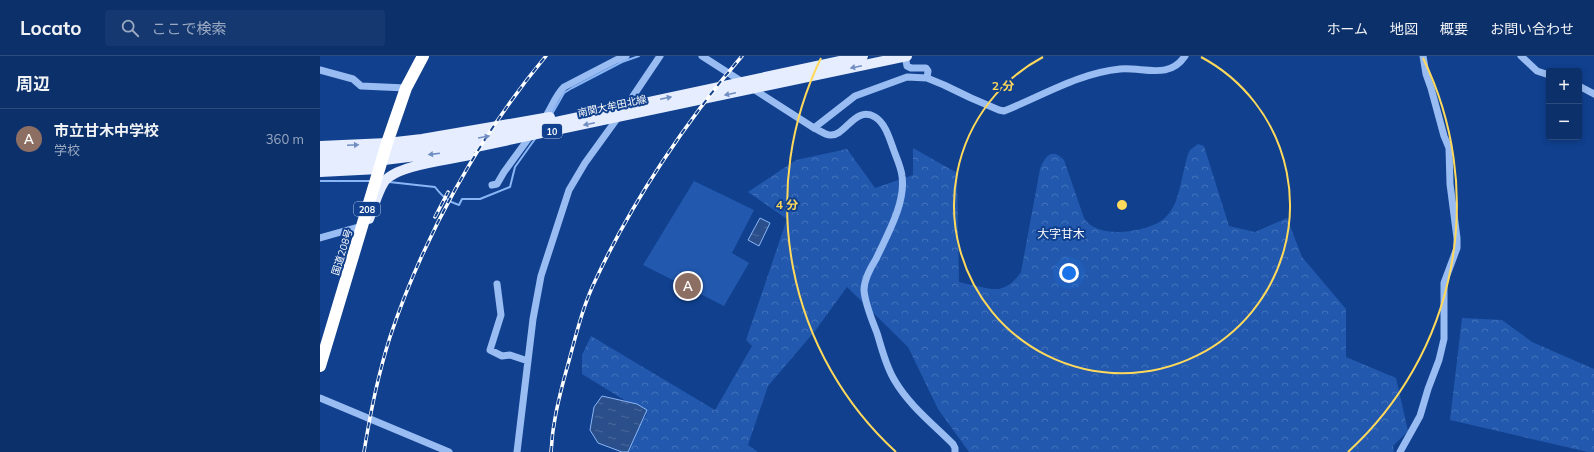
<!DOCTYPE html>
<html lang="ja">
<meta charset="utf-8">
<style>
body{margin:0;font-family:Mulish,"Noto Sans JP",sans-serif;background:#153870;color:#f1f3f6}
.controls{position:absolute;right:12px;top:12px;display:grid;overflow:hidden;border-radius:4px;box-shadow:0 2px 6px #0003}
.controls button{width:36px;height:36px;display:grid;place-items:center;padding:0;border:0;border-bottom:1px solid #2c4b7e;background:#0c306a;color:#f1f3f6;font:20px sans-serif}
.you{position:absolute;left:749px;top:217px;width:14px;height:14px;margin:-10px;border:3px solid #fff;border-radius:50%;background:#1a73e8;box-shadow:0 0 0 6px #1a73e833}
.badge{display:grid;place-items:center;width:26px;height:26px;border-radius:50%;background:#8bbbb9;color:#fff;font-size:13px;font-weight:700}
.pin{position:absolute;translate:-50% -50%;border:2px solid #fff;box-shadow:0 1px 4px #0006}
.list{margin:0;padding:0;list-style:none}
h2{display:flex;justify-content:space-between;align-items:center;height:52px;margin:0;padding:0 16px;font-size:17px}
h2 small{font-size:13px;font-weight:400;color:#9aa9c1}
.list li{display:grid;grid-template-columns:26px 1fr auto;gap:12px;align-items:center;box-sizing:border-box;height:60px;padding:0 16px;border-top:1px solid #2c4b7e}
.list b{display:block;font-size:15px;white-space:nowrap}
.list p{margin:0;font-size:13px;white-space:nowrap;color:#9aa9c1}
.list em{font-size:13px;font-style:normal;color:#9aa9c1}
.icon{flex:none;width:22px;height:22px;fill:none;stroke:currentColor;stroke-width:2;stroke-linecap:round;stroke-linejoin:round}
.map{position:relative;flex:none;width:1274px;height:396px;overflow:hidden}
header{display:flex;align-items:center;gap:24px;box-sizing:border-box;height:56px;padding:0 20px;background:#0c306a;border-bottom:1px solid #2c4b7e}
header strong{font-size:19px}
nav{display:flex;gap:22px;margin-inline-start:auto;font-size:14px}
.search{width:280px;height:36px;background:#153870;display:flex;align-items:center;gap:10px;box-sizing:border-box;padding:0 14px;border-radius:4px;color:#9aa9c1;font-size:15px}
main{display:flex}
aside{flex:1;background:#0c306a}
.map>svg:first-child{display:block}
</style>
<header>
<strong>Locato</strong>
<div class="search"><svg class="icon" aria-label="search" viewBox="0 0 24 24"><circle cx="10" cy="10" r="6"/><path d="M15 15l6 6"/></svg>ここで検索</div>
<nav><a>ホーム</a><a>地図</a><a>概要</a><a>お問い合わせ</a></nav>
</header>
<main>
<aside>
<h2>周辺<small></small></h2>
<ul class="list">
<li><span class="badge" style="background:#8d6e63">A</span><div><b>市立甘木中学校</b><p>学校</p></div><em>360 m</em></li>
</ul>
</aside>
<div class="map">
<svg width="1274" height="396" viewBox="0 0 1274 396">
<defs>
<pattern id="forest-crowns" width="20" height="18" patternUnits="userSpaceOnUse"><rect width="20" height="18" fill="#2259ae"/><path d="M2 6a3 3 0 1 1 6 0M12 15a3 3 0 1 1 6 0" fill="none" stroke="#4372ba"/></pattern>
<pattern id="water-ripples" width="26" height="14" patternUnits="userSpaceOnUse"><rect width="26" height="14" fill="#2b4f8a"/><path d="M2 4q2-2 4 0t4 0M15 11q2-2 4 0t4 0" fill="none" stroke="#4b699c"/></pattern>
</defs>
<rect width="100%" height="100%" fill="#10408e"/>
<path fill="url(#forest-crowns)" d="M878 88 884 90 909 170 935 176 967 162 982 201 1026 253V301L1076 322 1088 375 1073 390 1074 396H649L618 353 588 291 527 231 495 275 448 330 428 389 438 396H303L327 358 262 318V299L271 280 395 354 432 290 426 284 467 163 428 136 476 104 527 93 555 132 593 119V92L637 117 639 226C648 228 670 234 678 233 687 232 696 224 701 216L720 113C725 100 732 91 744 104L764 162C776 183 823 177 841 165 846 162 850 156 853 151 859 143 864 110 868 98L870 94Z
M1142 262 1182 264 1212 286 1274 313V396H1268L1130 364Z"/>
<path fill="#2259ae" d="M374 125 434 154 412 197 429 207 404 250 323 209Z"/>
<path fill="url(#water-ripples)" stroke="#8ab6f6" d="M440 162 450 167 439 190 428 184Z
M282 340 317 348 327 354 308 396H302L278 387 270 374 274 351Z"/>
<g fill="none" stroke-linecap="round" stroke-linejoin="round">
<path stroke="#8ab6f6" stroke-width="2" d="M232 58 244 37 252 32 302 6 319 0
M0 125H51
M69 126 115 131C122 140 128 146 139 149L142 143H160L190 131 195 111 215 83"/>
<path stroke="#99bcf2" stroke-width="7" d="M382 0 494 72C499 74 505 79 510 79 525 81 535 49 555 61 565 67 569 81 573 92 576 101 581 111 582 120 586 147 567 179 556 203 551 211 544 223 544 234 545 248 552 264 557 277 562 293 566 311 575 325 589 349 613 368 633 388L635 392V396
M585 0 587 10 591 12H606L608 15 607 22
M1201 0 1217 15 1229 19
M0 14 33 23 41 30 86 32
M1259 30 1274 38
M305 52 340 0
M224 63C231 53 235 40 244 31L296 4 306 0
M494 72 535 40 587 21 607 22 624 29 651 42 679 54 684 55C722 40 759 17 800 13 824 11 849 24 865 0
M172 129 177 128 184 116 211 79
M0 182 42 170
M177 228 181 259 170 294 182 300 190 299 208 305
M0 342 129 396
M197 396 213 263 221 220 249 134 265 107 299 60
M1080 396 1100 360 1108 333 1119 304 1124 283V227L1137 192V182L1130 128 1129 92 1124 80 1111 32 1106 18 1103 0"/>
<path stroke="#e5edff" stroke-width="10" d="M0 90 67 87 102 83 230 61
M0 100 55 97 114 90 175 79 543 0
M0 109 48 106 137 95 587 0
M0 116 59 113
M49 163C54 151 57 137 64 126 76 109 129 104 150 99"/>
<path stroke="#fff" stroke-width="12" d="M0 310 67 87 86 32 103 0"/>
<g stroke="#fff" stroke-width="3.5">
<path id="rail" d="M115 161 128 136
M44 396C50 358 58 319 70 281 103 182 159 80 226 0
M231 396C232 387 232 378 234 369 237 346 244 323 250 301 257 275 264 247 276 223 312 146 366 65 422 0"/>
</g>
<use href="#rail" stroke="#10408e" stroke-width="2" stroke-dasharray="6" stroke-linecap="butt"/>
</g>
<defs><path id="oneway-solid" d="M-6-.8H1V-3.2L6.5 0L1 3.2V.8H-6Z"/></defs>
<g fill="#708ec1">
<use href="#oneway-solid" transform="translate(536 11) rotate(168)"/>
<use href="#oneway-solid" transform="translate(410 38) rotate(168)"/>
<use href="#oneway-solid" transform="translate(346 42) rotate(-12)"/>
<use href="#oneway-solid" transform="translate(269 68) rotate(168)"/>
<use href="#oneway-solid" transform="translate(164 81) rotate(-10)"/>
<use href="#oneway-solid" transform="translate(33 89) rotate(-3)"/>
<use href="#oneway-solid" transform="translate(114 98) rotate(173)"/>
</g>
<g fill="none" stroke="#ffd95b" stroke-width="2">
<path d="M881 1A168 168 0 1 1 723 1"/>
<path d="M576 396A335 335 0 0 1 501 2M1103 2A335 335 0 0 1 1028 396"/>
</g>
<g text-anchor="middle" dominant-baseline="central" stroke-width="4" stroke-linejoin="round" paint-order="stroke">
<g fill="#10408e" stroke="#b7c6dd" stroke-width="1">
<rect x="222" y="68" width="20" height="14" rx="3"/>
<rect x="34" y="146" width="26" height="14" rx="3"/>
</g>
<g font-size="9" font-weight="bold" fill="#fff">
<text x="232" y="75">10</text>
<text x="47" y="153">208</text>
</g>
<g font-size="10" fill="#fff" stroke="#10408e">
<text transform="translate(292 50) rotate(-12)">南関大牟田北線</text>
<text transform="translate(22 196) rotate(-73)">国道208号</text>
</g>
<g font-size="12" fill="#fff" stroke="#10408e">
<text x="741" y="177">大字甘木</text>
</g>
</g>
<circle cx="802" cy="149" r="6" fill="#ffd95b" stroke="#10408e" stroke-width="2"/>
<g font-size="12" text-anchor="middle" font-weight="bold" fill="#ffd95b" stroke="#10408e" stroke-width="4" stroke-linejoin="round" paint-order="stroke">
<text x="683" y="34">2 分</text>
<text x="467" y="153">4 分</text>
</g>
</svg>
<div class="controls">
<button>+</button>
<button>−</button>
</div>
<div class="you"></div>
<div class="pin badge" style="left:368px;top:230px;background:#8d6e63">A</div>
</div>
</main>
